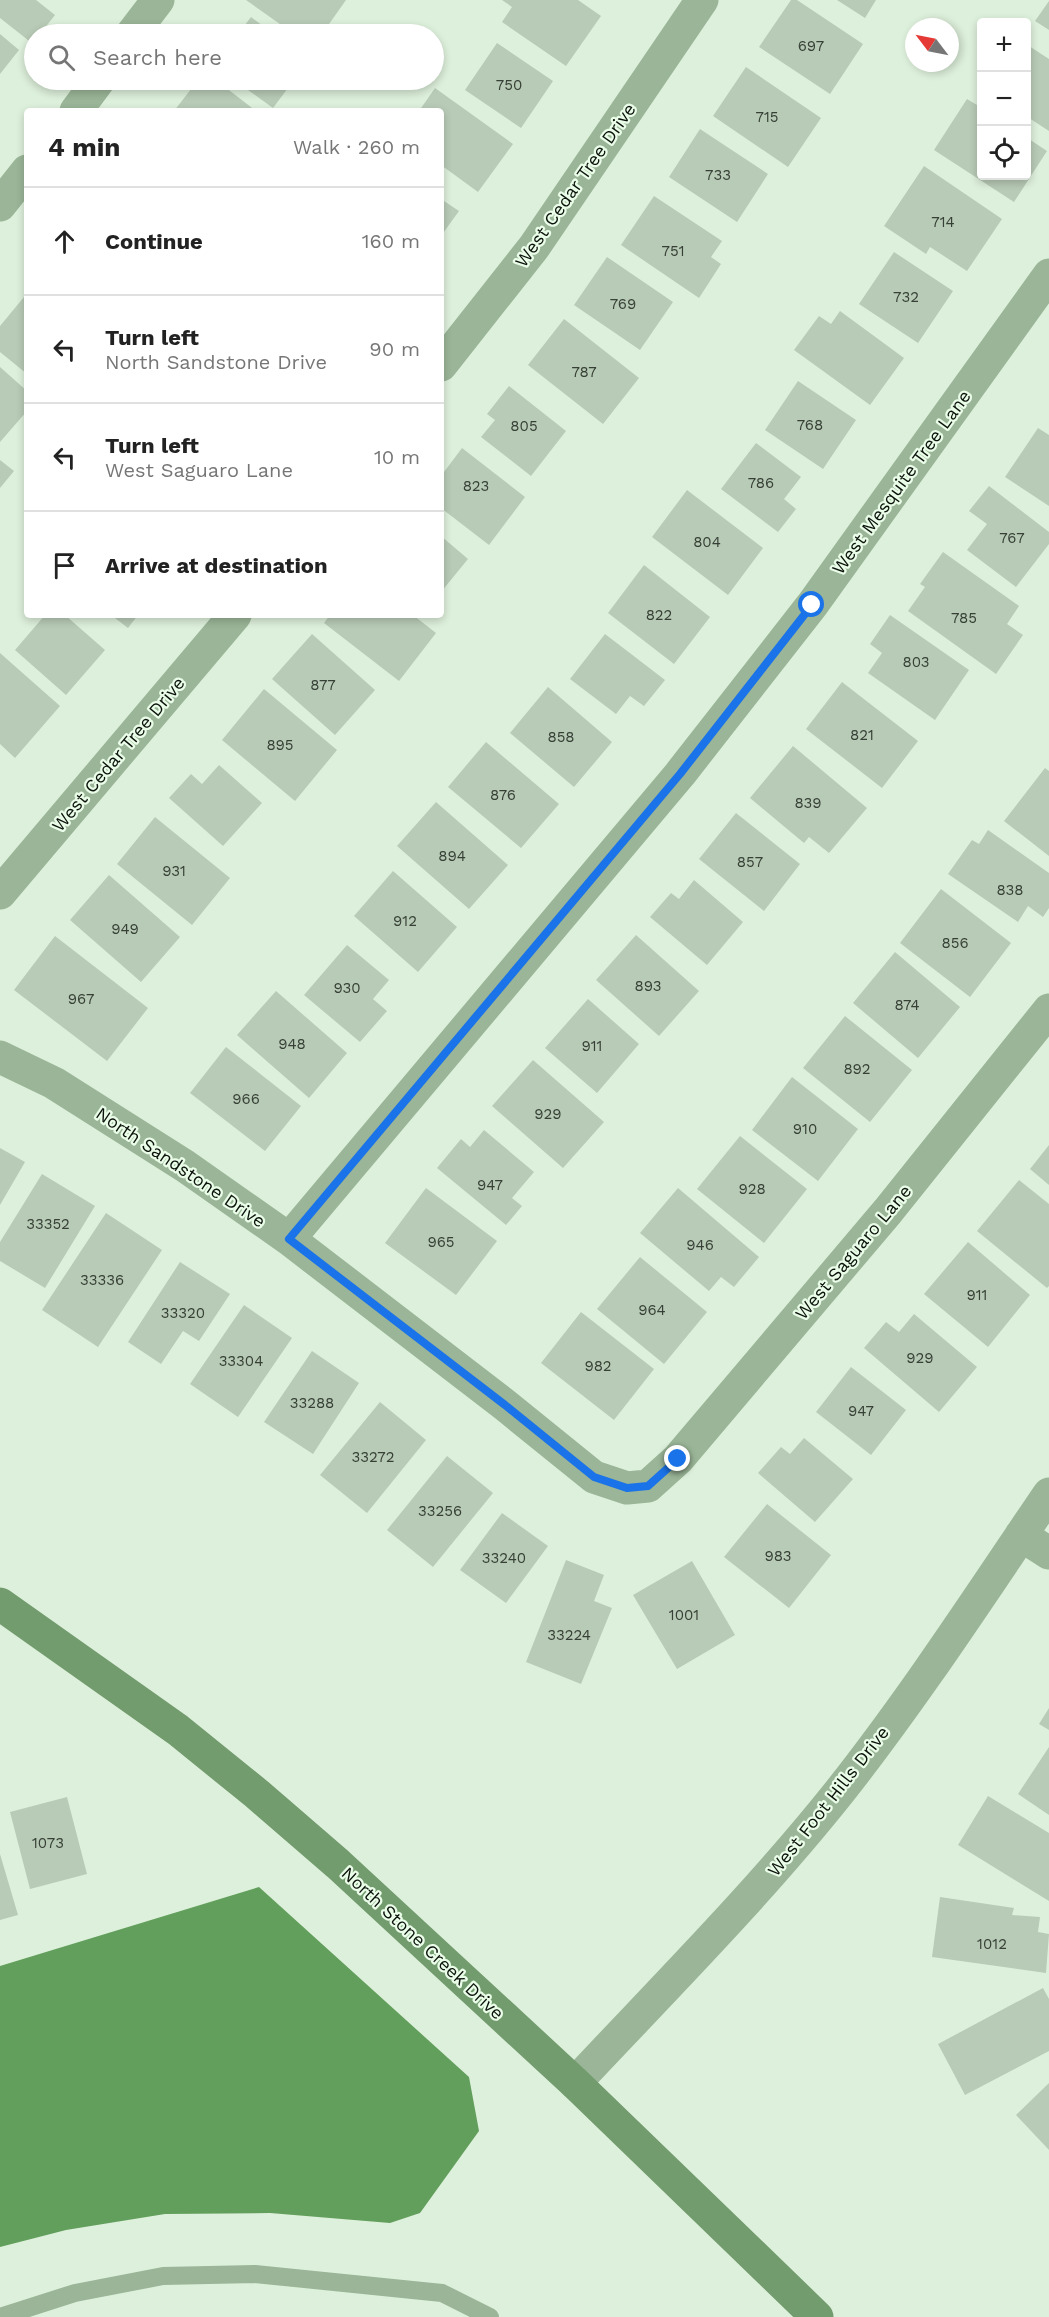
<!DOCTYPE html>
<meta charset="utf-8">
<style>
body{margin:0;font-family:"Work Sans",sans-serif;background:#f6f6f6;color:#222}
.controls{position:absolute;right:18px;top:18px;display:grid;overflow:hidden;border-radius:6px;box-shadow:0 3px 9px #0003}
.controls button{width:54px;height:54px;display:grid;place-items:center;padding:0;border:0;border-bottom:2px solid #e0e0e0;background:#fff;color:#222;font:30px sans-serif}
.compass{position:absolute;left:905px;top:18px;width:54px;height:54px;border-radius:50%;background:#fff;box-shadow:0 3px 9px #0003;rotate:302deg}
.stop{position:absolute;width:18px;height:18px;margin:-14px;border:4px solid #1a73e8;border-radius:50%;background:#fff}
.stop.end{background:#1a73e8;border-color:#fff;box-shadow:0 2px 6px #0008}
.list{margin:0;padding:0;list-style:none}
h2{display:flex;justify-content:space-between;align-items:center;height:78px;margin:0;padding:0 24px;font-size:26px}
h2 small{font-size:20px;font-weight:400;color:#767676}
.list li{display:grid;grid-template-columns:39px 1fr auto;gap:18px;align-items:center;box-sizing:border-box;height:108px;padding:0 24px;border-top:2px solid #e0e0e0}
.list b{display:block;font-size:22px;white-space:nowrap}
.list p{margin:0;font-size:20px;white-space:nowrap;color:#767676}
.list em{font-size:20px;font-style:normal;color:#767676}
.icon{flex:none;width:33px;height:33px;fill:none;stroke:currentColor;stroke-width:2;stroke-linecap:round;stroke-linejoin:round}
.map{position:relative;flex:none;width:1049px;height:2317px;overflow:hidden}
.search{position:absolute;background:#fff;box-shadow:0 3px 9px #0003;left:24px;top:24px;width:420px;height:66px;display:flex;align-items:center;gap:15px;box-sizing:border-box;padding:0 21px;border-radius:33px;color:#767676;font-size:22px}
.panel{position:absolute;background:#fff;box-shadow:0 3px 9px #0003;left:24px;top:108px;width:420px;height:510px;border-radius:6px}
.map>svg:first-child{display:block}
</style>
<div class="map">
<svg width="1049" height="2317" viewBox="0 0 1049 2317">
<rect width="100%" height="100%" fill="#ddf0db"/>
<path fill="#629f5c" d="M259 1887 469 2077 479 2131 420 2213 390 2223 270 2213 165 2214 66 2230 0 2247V1966Z"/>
<path fill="#b8cbb6" d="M0 0H36L55 15 40 34H34L33 44 0 18Z
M246 0H346L322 34H294Z
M502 0H578L601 16 566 66 502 22 512 7Z
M791 0H797L863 44 830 94 759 47Z
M837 0H876L865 18Z
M1049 1V30L1035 21Z
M251 17 274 34H238Z
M0 34 19 50 0 74Z
M497 43 553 81 521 128 465 90Z
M1026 44 1049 59V131L1026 116Z
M746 67 821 118 788 167 713 116Z
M198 80H216L256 111H174Z
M234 80H294L273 108Z
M435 88 513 144 478 192 441 165V111H419Z
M967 99 982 108V176H1026V137L1047 151 1014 202 934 150Z
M700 129 768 174 737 222 669 177Z
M924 166 1002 219 967 271 930 247 926 254 884 226Z
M654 196 722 241 711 257 721 264 699 298 621 245Z
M441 199 459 211 441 236Z
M894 252 953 291 918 343 859 304Z
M607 257 673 302 640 350 574 305Z
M24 297 27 299V374L0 352V326Z
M840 311 904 358 870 405 794 350 819 316 831 324Z
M564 319 639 378 603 424 528 365Z
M0 367 27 391V411L0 442Z
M798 381 856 420 823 469 765 430Z
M509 386 566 431 531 476 481 437 495 420 487 414Z
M1038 428 1049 435V506L1005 477Z
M756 443 801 477 784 499 796 509 778 532 721 489Z
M462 448 525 497 489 545 441 508V476Z
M0 460 14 471 0 488Z
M989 486 1049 532V544L1016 587 967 550 987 524 969 511Z
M687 490 763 548 728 595 652 537Z
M441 536 468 559 441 592Z
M943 552 1019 606 1007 624 1023 635 996 674 908 611 925 587 920 584Z
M644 565 710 617 674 664 608 613Z
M45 615H65L105 650 66 695 15 650Z
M111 615H138L128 628Z
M330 615H413L436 633 399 681 324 623Z
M890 615 969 670 935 720 868 673 882 653 870 644Z
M312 634 375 690 335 735 272 679Z
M605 634 665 680 644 706 630 696 616 714 570 679Z
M0 653 60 706 15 758 0 744Z
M842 682 918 741 882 788 806 729Z
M548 687 612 742 574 787 510 733Z
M264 689 337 750 295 801 222 740Z
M486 742 559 804 521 848 448 787Z
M793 746 867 808 829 853 809 837 804 843 750 798Z
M219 765 262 803 223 846 169 798 191 774 202 784Z
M1045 768 1049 771V856L1004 821Z
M436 802 508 865 469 909 397 846Z
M736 813 800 864 764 911 699 859Z
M155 817 230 878 192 925 117 864Z
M988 830 1049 873V908L1043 917 1028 906 1018 922 948 874 972 840 979 844Z
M393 871 457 927 418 972 354 916Z
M109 875 180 937 141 982 70 920Z
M694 880 743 922 707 965 650 917 671 893 679 899Z
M941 889 1011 943 970 997 900 943Z
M636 935 699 991 659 1036 596 980Z
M55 936 148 1008 107 1061 14 990Z
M347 945 389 980 373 999 387 1011 360 1042 304 995Z
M895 952 960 1007 918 1058 853 1003Z
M276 991 347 1053 309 1098 237 1035Z
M588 999 639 1044 597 1093 545 1048Z
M845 1016 912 1070 870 1122 803 1068Z
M226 1047 301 1106 265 1151 190 1093Z
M533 1060 604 1122 563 1168 492 1106Z
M792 1077 858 1129 818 1181 752 1130Z
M484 1130 534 1172 512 1198 522 1206 506 1225 437 1168 461 1139 470 1147Z
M740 1136 807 1189 764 1243 697 1189Z
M1049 1145V1185L1030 1169Z
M0 1148 25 1162 0 1205Z
M42 1174 95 1206 45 1288 0 1261V1242Z
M1019 1180 1049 1204V1286L1047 1288 977 1231Z
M426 1188 497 1241 456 1295 385 1243Z
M678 1188 759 1257 734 1287 721 1277 709 1291 640 1233Z
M106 1213 162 1250 98 1347 42 1310Z
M968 1242 1030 1295 988 1347 924 1294Z
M640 1257 707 1312 664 1364 597 1309Z
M180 1262 230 1294 199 1341 183 1331 161 1364 128 1342Z
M244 1305 292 1338 238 1417 190 1384Z
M581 1312 654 1369 614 1420 541 1363Z
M914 1314 977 1367 939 1412 864 1348 886 1322 899 1332Z
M312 1351 359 1383 313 1454 264 1422Z
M851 1367 906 1410 871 1455 816 1412Z
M380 1402 426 1440 367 1513 320 1475Z
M804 1438 853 1479 815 1522 758 1473 781 1447 790 1454Z
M447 1456 493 1493 433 1567 387 1530Z
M767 1504 831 1555 789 1608 724 1557Z
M502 1513 548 1546 506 1603 460 1570Z
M566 1560 604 1575 594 1601 612 1608 581 1684 526 1662Z
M692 1561 735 1635 677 1669 633 1595Z
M1049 1708V1730L1039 1724Z
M1049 1747V1815L1018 1794Z
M988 1796 1049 1833V1901L958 1845Z
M67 1797 87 1874 30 1889 10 1812Z
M0 1854 18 1915 0 1920Z
M940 1897 1014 1908 1012 1915 1040 1917 1038 1932 1049 1934 1046 1973 932 1957Z
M1043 1988 1049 1999V2051L965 2095 938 2044Z
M1049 2083V2150L1016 2115Z"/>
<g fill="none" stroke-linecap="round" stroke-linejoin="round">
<path stroke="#9ab597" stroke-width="18" d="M0 2317 75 2293 163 2276 255 2274 442 2293 490 2317"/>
<path stroke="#9ab597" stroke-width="33" d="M132 34 158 0
M76 111 99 80
M0 205 27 171
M441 365 534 247 702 0
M0 893 235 615
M0 1057 54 1083 185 1166 289 1239 505 1405 594 1477 627 1488 648 1486 678 1459 888 1211 1049 1010
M289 1239 680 774 812 605 1049 275
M1021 1535 1049 1553
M575 2083C665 1987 758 1894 840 1791 915 1696 981 1594 1049 1494"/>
<path stroke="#729b6e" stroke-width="33" d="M0 1604 178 1730 257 1794 338 1864 575 2083 817 2317"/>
</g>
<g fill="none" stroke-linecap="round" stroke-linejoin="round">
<path stroke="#1a73e8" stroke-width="8" d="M678 1459 648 1486 627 1488 594 1477 505 1405 289 1239 680 774 812 605"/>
</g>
<g text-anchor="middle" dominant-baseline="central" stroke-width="4.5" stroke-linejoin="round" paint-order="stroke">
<g font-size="15" fill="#364036">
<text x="811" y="46">697</text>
<text x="509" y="85">750</text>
<text x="767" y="117">715</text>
<text x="718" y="175">733</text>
<text x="943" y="222">714</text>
<text x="673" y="251">751</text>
<text x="906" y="297">732</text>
<text x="623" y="304">769</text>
<text x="584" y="372">787</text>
<text x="810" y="425">768</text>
<text x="524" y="426">805</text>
<text x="761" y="483">786</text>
<text x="476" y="486">823</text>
<text x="1012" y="538">767</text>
<text x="707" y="542">804</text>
<text x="659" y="615">822</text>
<text x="964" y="618">785</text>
<text x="916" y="662">803</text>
<text x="323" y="685">877</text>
<text x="862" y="735">821</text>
<text x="561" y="737">858</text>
<text x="280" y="745">895</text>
<text x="503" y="795">876</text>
<text x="808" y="803">839</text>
<text x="452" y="856">894</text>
<text x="750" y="862">857</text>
<text x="174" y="871">931</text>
<text x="1010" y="890">838</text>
<text x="405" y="921">912</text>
<text x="125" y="929">949</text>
<text x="955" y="943">856</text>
<text x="648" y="986">893</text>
<text x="347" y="988">930</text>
<text x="81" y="999">967</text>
<text x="907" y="1005">874</text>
<text x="292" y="1044">948</text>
<text x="592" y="1046">911</text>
<text x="857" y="1069">892</text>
<text x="246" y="1099">966</text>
<text x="548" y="1114">929</text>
<text x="805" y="1129">910</text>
<text x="490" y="1185">947</text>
<text x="752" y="1189">928</text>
<text x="48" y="1224">33352</text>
<text x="441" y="1242">965</text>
<text x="700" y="1245">946</text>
<text x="102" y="1280">33336</text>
<text x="977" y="1295">911</text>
<text x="652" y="1310">964</text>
<text x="183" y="1313">33320</text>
<text x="920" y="1358">929</text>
<text x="241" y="1361">33304</text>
<text x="598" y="1366">982</text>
<text x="312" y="1403">33288</text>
<text x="861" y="1411">947</text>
<text x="373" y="1457">33272</text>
<text x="440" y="1511">33256</text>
<text x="778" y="1556">983</text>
<text x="504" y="1558">33240</text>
<text x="684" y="1615">1001</text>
<text x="569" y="1635">33224</text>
<text x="48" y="1843">1073</text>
<text x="992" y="1944">1012</text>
</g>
<g font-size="18" fill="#0b120b" stroke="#eafde8">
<text transform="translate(575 185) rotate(-55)">West Cedar Tree Drive</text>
<text transform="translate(901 482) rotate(-54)">West Mesquite Tree Lane</text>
<text transform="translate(118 754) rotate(-50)">West Cedar Tree Drive</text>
<text transform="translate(181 1167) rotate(34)">North Sandstone Drive</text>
<text transform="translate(853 1252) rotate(-50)">West Saguaro Lane</text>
<text transform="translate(828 1801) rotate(-52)">West Foot Hills Drive</text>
<text transform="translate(423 1943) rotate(43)">North Stone Creek Drive</text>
</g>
</g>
</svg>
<div class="controls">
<button>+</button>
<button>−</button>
<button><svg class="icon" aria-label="locate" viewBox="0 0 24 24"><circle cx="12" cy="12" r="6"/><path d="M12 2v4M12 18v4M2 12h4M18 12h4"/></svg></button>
</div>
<svg class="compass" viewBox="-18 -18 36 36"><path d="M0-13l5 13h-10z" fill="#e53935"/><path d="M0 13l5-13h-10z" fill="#767676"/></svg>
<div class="stop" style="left:812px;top:605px"></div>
<div class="stop end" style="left:678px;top:1459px"></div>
<div class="search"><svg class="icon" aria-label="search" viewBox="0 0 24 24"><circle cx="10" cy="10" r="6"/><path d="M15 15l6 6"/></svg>Search here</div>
<section class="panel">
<h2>4 min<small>Walk · 260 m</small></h2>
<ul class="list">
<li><svg class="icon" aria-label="ahead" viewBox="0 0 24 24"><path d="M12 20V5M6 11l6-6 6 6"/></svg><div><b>Continue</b></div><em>160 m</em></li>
<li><svg class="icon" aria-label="left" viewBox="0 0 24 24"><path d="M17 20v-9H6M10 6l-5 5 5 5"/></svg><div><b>Turn left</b><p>North Sandstone Drive</p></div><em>90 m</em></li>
<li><svg class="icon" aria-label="left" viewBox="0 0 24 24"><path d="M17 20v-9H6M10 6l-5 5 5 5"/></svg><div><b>Turn left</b><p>West Saguaro Lane</p></div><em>10 m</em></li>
<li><svg class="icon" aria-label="arrive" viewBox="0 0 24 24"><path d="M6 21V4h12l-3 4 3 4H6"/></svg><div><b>Arrive at destination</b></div></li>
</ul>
</section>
</div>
